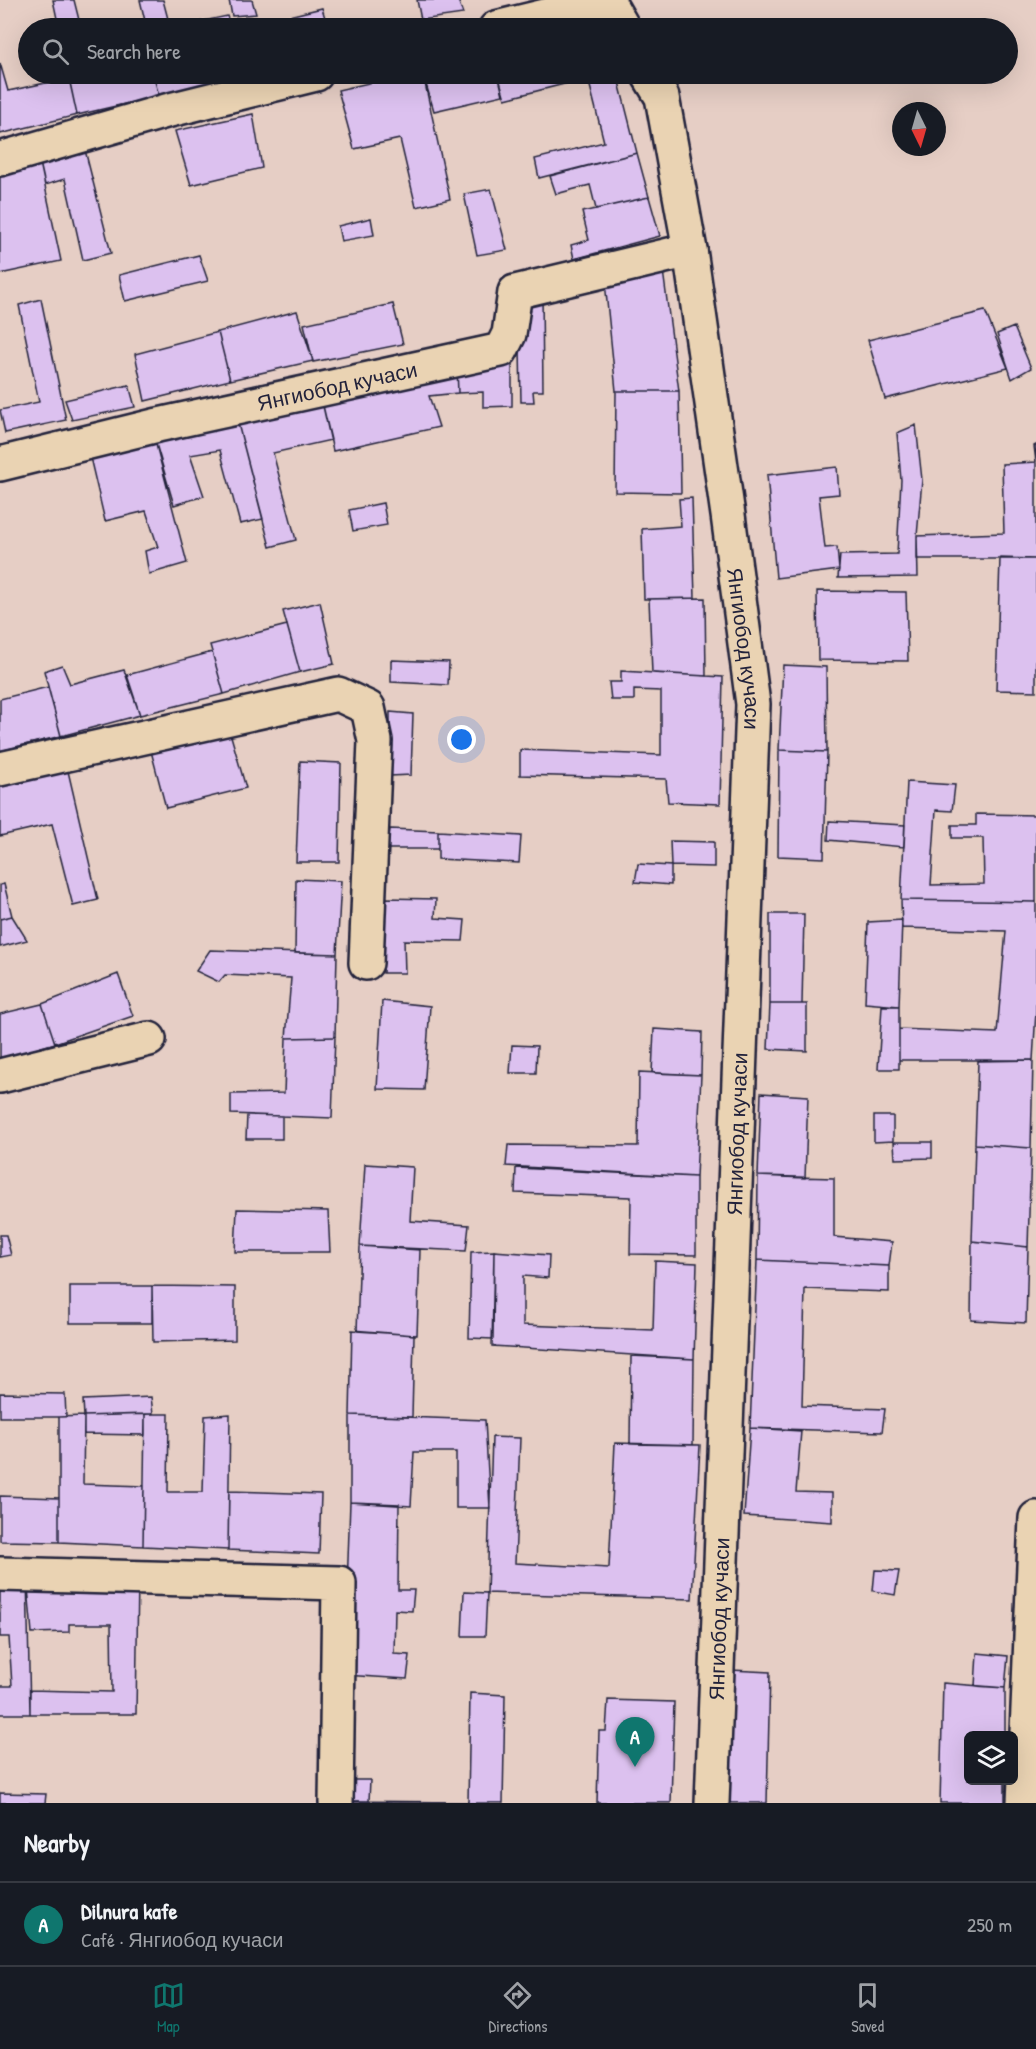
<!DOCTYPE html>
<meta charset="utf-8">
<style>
body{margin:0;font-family:"Patrick Hand",sans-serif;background:#20242c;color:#f1f3f6}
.controls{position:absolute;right:18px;bottom:18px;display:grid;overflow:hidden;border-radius:9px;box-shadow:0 6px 24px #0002}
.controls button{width:54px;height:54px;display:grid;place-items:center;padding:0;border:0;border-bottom:2px solid #363941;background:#171b24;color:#f1f3f6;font:30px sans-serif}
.compass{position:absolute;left:892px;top:102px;width:54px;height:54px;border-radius:50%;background:#171b24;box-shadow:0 6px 24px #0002;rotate:175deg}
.you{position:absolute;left:462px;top:740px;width:21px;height:21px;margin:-15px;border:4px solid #fff;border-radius:50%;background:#1a73e8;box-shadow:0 0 0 9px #1a73e833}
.badge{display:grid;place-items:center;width:39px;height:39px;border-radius:50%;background:#0f766e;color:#fff;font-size:20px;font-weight:700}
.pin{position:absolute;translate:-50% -50px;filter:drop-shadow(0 2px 3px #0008)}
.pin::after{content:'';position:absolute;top:32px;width:21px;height:18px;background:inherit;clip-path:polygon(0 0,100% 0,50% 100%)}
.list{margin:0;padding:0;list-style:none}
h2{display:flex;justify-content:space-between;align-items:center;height:78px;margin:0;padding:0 24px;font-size:26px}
h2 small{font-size:20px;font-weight:400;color:#9ea1a6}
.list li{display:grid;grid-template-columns:39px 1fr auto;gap:18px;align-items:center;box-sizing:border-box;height:84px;padding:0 24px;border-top:2px solid #363941}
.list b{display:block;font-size:22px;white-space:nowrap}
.list p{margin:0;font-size:20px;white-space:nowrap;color:#9ea1a6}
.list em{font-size:20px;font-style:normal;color:#9ea1a6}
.icon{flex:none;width:33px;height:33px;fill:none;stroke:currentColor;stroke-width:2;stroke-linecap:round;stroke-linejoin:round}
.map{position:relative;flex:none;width:1036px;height:1803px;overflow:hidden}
.search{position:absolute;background:#171b24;box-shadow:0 6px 24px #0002;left:18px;right:18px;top:18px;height:66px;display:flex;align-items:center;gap:15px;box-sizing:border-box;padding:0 21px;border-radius:33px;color:#9ea1a6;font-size:22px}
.sheet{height:162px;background:#171b24}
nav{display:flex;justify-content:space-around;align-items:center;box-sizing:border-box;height:84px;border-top:2px solid #363941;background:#171b24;font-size:16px;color:#9ea1a6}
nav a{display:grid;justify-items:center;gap:3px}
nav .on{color:#0f766e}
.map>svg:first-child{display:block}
</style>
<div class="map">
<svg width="1036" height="1803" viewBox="0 0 1036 1803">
<rect width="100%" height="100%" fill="#e6cec5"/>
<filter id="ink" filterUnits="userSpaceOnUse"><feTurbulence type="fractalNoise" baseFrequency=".0167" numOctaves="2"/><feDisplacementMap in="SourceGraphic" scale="12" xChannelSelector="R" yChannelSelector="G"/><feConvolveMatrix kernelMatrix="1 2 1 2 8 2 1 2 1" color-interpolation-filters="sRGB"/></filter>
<g filter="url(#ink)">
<path fill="#dcc1ef" stroke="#22223b" stroke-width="1.5" d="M53 0H74L81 28H59Z
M140 0H163L168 19 146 25Z
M229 0H252L256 14 232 16Z
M417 0H458L463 14 421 20Z
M322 8 328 28H240Z
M227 16 231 28H170Z
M0 63 8 91 69 78 77 115 0 134Z
M68 74H153L159 96 77 115Z
M153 74H245L247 78 159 96Z
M408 74H423L450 199 416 207 400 139 354 149 338 90Z
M423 74H498L503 95 434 111Z
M498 74H617L637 153 539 178 535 159 604 142 588 78 505 99Z
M253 114 262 168 191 185 175 131Z
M84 146 111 253 83 260 65 179 45 185 39 158Z
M637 153 649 197 596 209 590 185 556 194 550 176Z
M39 158 61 261 0 274V168Z
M491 189 507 250 477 255 464 194Z
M649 197 660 236 574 259 571 245 589 240 582 212Z
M371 218 374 235 341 241 338 226Z
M199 255 208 281 125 301 119 275Z
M662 263 679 391H616L604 272Z
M542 293 543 391H533L534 402H521L519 294Z
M41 299 66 420 5 433 0 410 39 402 19 305Z
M393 304 403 344 313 362 304 324Z
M297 311 313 361 230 380 218 332Z
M985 311 1008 368 885 399 868 340Z
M1014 327 1031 368 1012 379 997 334Z
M218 332 230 380 145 401 135 354Z
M512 364V406L483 407V392L458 393 457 368Z
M457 368 458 393 429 396 439 427 333 451 321 397Z
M129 385 135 407 72 420 65 400Z
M616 391H679L681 493 615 492Z
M321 397 331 440 273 453 296 540 270 547 236 416Z
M236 416 263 519 240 524 220 450 190 455 204 496 174 505 154 437Z
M916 425 922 480 917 536 918 577 838 578 840 555 897 554 901 480 897 433Z
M154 437 187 563 149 574 145 551 158 547 146 511 105 521 89 453Z
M1036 445V559H917V536L1004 533 1002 464 1036 462 1034 446Z
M837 467 839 494 819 496 825 548 837 547 839 570 776 578 767 475Z
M692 498 695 598 644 599 642 529 681 526 679 499Z
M383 503 387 525 353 531 349 510Z
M1000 558 1036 559V691L996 690Z
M817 591 906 592 908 661 818 660Z
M705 598 706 676 652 673 649 599Z
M320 602 334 664 300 672 283 611Z
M287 625 300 672 224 694 210 645Z
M212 652 224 694 140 715 127 675Z
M391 660 449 662 448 685 391 682Z
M62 665 70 684 124 670 140 715 61 736 44 671Z
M783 665 826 667 827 752 779 750Z
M621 671 723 677 720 804 668 802 666 779 520 775V750L661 755V691L634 690V700H611L609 682H621Z
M48 687 61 736 0 751V699Z
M390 712 413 714 411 775 390 776Z
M229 729 246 788 166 808 151 751Z
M779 750 827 752 824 858 778 856Z
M300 761 341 763 339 862H296Z
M68 771 98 900 73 906 52 824 0 836V787Z
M907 782 955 785 952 811 936 810 931 885 984 884 983 838H952V825H976V814L1036 815V902L901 900Z
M829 821 905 825 904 847 828 840Z
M390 829 438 831V849H387Z
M438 831 521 836 519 863 438 859Z
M670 841 714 842V867L671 866Z
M638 864 671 866V885L635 882Z
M296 879 341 881 337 954 295 953Z
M4 884 12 916 0 919V885Z
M384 898 436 899 435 918 465 920 463 941 404 940 405 973H383Z
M901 900 1036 902V1011L1033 1060H899V1029L997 1033 1006 931 902 928Z
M770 914H804L802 1004H770Z
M12 916 27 940 0 947V919Z
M902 920 899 1006 865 1003 868 922Z
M210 950 337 954 335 1037 286 1038 291 978 225 975 219 982 196 971Z
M118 974 133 1016 55 1043 42 1004Z
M382 1001 430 1006 424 1090 377 1089Z
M42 1004 55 1043 0 1060V1014Z
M770 1004H807V1051L768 1049Z
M882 1006H899V1069H878Z
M654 1029 702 1032 701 1075 652 1073Z
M335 1037 332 1118 231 1114V1094L284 1093 286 1038Z
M512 1045 537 1046 536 1073H510Z
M1033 1060 1031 1148 975 1144 978 1061Z
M639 1072 701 1075 696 1177 506 1166 508 1145 638 1146Z
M761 1093 808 1096 805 1178 758 1176Z
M247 1115 282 1116V1139H246Z
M874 1116H893V1141L874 1142Z
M894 1142H932V1158L895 1159Z
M975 1144 1031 1148 1028 1247 972 1241Z
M365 1164 413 1167 410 1221 469 1225 466 1251 360 1246Z
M516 1168 696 1177V1255L630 1254 631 1197 515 1193Z
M758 1176 834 1178V1237L892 1242 889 1266 757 1260Z
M237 1209 328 1211 330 1252H235Z
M0 1235H6L11 1255 0 1257Z
M972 1241 1028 1247 1026 1323 971 1320Z
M360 1246 420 1250 417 1335 357 1331Z
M494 1251 493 1339 469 1338 471 1252Z
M494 1251 549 1255 548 1278 523 1276V1325L653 1330 655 1261 697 1263 694 1359 492 1346Z
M757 1260 889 1266V1292L805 1289 802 1406 885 1409 882 1432 750 1428Z
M70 1286H152V1323H70Z
M152 1286 235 1287V1340L153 1342Z
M352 1330 414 1335 412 1417 350 1415Z
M631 1356 694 1359 693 1445 630 1444Z
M0 1393 65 1394 66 1417H0Z
M151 1397 153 1414 84 1416 83 1400Z
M145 1414V1435L84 1434V1416Z
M145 1414H169L168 1492H203L205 1416 230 1414 228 1550 143 1546Z
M350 1415 485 1420 490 1508H456V1452H414L411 1506 350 1502Z
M84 1416 83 1484 144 1486 143 1546 59 1542V1417Z
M750 1428 801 1431 796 1492 832 1493V1522L744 1516Z
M492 1437 520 1438 515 1563 609 1568 615 1443 700 1445 692 1599 487 1593Z
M229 1491 321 1494 319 1554 228 1550Z
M0 1496 59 1498V1542L0 1541Z
M350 1502 399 1504 398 1590H414L412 1611 395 1610 394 1654 410 1655 407 1679 344 1675Z
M875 1570 899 1571 895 1595 873 1591Z
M0 1575 27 1576 30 1714H0V1686H12L9 1637H0Z
M27 1576 138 1579 136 1714H30V1690L112 1692 111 1624H69V1632L32 1633Z
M464 1592 487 1593 485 1636H462Z
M977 1653 1008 1656 1005 1688 975 1686Z
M731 1670 770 1672 767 1803H728Z
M943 1683 1005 1688V1736H968V1780H1005V1803H940Z
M470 1693 505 1695 503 1803H468Z
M608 1700 674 1702 671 1803H597L599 1731H606Z
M348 1780H370L369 1801H347Z
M0 1793 46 1794 45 1803H0Z
M338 1801 468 1802 338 1803Z"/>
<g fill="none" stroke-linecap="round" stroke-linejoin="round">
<g stroke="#22223b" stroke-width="38">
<g id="minor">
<path d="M607 0 623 28"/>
<path d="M496 28 607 1"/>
<path id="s1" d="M648 74 662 97 690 250 728 515 753 704 712 1803"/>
<path d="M0 159 166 111 316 74"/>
<path id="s2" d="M0 464 158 425 501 350 509 334 515 292 690 250"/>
<path d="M0 769 338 694 368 708 375 741 366 963"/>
<path d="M0 1076 149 1039"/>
<path d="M0 1574 339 1583 336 1803"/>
<path d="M1024 1803 1036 1518"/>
</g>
</g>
<use href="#minor" stroke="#ead3b3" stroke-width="33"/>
</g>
</g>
<g text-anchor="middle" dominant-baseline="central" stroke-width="4.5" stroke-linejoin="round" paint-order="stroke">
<g font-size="21" fill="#22223b" stroke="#ead3b3">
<text stroke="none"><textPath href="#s2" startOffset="346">Янгиобод кучаси</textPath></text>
<text stroke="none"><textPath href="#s1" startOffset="585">Янгиобод кучаси</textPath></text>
<text transform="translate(737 1134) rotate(-88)">Янгиобод кучаси</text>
<text transform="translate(719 1619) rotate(-88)">Янгиобод кучаси</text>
</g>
</g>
</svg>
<div class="controls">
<button><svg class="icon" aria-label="layers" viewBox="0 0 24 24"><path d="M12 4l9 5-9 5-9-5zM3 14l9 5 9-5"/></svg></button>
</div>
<svg class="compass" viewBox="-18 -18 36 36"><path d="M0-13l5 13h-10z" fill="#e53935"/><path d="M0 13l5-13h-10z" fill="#9ea1a6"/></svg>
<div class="you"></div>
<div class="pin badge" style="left:635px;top:1767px">A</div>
<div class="search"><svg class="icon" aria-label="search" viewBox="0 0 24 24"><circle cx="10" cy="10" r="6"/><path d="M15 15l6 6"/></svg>Search here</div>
</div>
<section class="sheet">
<h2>Nearby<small></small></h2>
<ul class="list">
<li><span class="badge">A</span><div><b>Dilnura kafe</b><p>Café · Янгиобод кучаси</p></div><em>250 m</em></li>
</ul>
</section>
<nav>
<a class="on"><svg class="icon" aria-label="map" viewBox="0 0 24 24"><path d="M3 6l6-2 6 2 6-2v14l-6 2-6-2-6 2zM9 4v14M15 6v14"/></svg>Map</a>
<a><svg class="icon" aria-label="directions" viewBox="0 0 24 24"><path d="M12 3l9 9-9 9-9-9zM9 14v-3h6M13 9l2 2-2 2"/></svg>Directions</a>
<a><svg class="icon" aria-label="saved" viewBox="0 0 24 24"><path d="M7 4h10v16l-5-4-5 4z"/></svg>Saved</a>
</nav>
